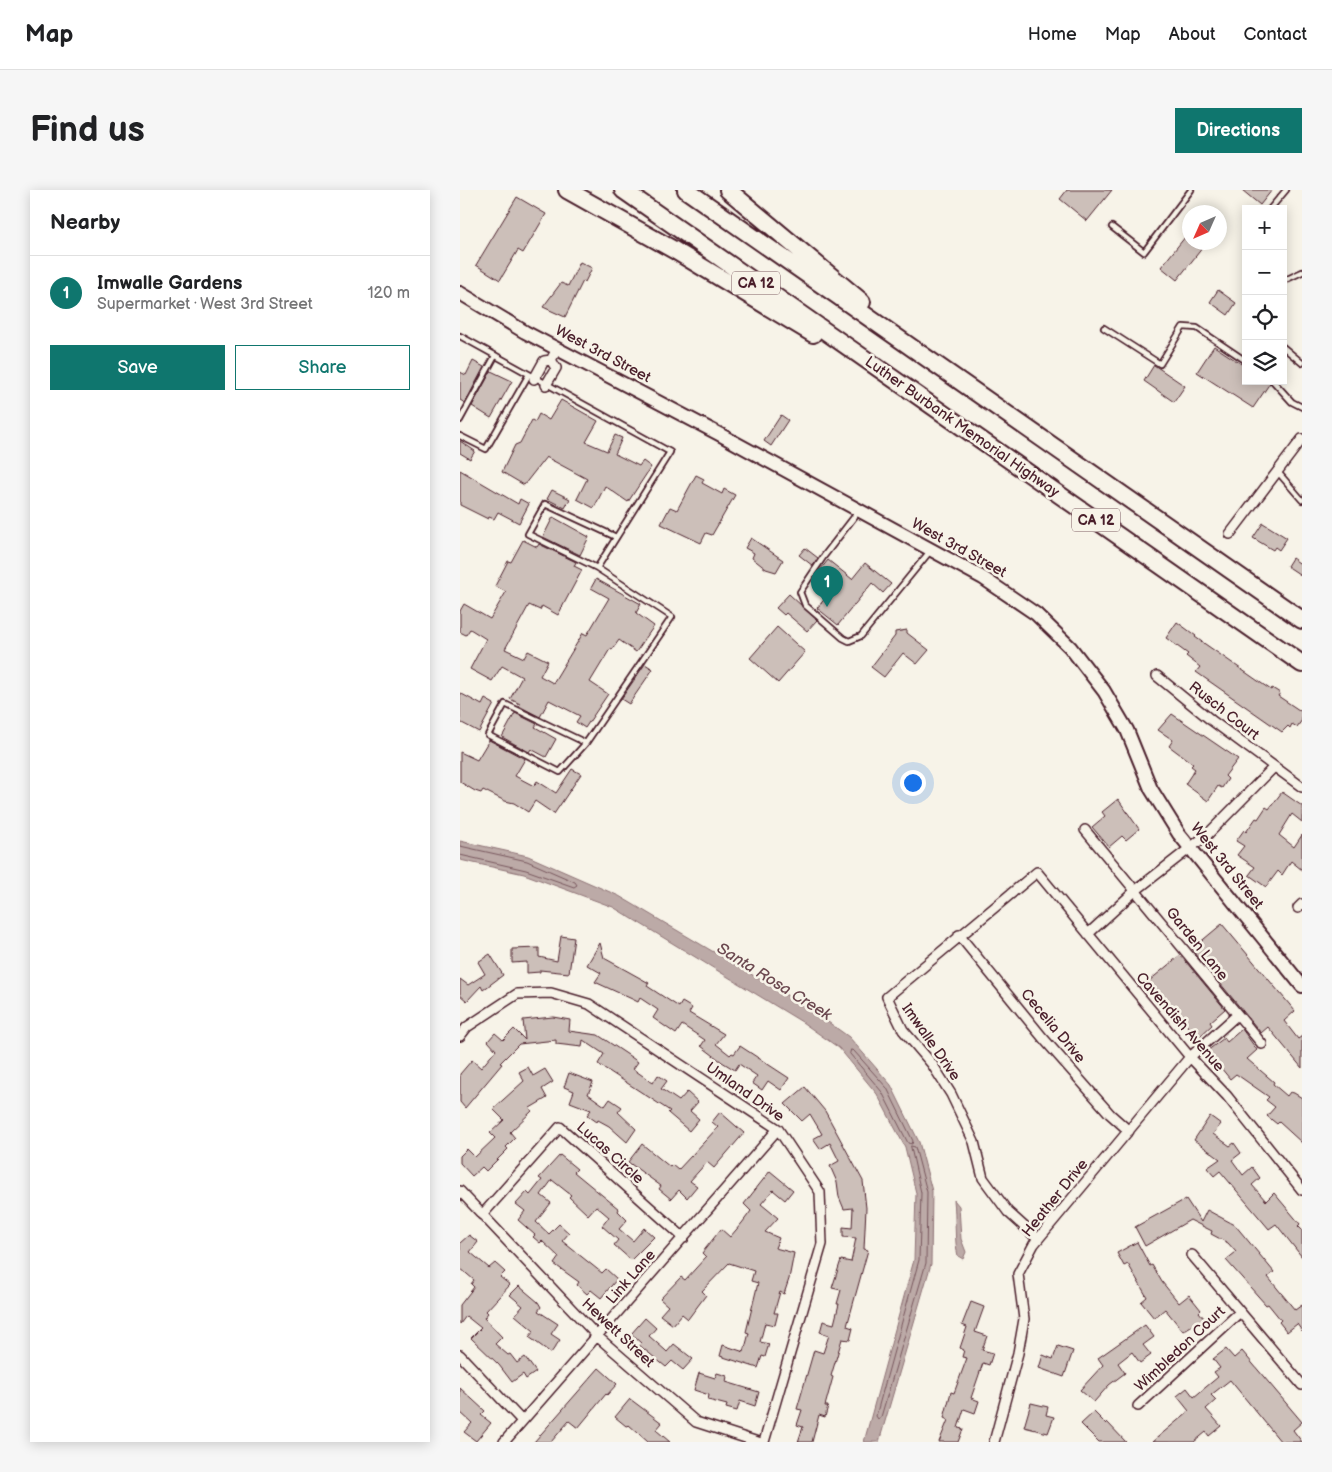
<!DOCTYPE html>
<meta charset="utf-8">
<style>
body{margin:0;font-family:"Balsamiq Sans",sans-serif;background:#f6f6f6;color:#202124}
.controls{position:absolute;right:15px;top:15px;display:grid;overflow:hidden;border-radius:0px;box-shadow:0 2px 12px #0003}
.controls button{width:45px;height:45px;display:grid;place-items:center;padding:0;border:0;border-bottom:1px solid #e0e0e0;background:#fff;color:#202124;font:25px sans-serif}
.compass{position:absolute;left:722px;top:15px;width:45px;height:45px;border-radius:50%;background:#fff;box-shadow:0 2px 12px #0003;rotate:225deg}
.you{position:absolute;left:452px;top:592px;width:18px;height:18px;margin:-12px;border:4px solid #fff;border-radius:50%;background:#1a73e8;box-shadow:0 0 0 8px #1a73e833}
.badge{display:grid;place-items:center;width:32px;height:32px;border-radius:50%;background:#0f766e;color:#fff;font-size:16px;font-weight:700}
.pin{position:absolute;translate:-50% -41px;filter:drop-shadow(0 1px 2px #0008)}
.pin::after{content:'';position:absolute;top:26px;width:18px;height:15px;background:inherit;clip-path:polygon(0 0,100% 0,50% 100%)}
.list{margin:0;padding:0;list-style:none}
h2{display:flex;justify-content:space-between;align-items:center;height:65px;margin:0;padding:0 20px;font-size:21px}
h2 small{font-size:16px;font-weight:400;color:#757577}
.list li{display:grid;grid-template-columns:32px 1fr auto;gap:15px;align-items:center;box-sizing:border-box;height:75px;padding:0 20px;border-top:1px solid #e0e0e0}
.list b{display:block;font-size:19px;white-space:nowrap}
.list p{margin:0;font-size:16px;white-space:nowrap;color:#757577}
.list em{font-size:16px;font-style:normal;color:#757577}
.actions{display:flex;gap:10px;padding:15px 20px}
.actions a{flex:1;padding:11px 0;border:1px solid #0f766e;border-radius:0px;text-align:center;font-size:18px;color:#0f766e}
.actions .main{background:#0f766e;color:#fff}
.icon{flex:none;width:28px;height:28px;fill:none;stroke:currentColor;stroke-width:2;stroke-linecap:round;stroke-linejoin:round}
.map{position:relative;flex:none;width:842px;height:1252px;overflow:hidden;border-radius:0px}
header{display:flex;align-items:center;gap:30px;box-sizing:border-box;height:70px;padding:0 25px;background:#fff;border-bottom:1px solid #e0e0e0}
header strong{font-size:24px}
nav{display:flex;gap:28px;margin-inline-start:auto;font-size:18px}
.intro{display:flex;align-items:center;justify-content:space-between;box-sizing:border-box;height:120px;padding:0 30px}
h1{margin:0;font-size:35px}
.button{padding:12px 22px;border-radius:0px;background:#0f766e;color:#fff;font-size:18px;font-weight:700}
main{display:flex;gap:30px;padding:0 30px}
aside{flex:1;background:#fff;border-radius:0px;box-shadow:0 2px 12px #0003}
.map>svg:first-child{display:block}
</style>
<header>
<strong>Map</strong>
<nav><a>Home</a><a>Map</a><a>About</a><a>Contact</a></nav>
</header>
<div class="intro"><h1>Find us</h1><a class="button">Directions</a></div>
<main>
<aside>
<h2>Nearby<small></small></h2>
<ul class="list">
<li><span class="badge">1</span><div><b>Imwalle Gardens</b><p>Supermarket · West 3rd Street</p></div><em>120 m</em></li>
</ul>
<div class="actions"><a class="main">Save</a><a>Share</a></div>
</aside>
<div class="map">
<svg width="842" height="1252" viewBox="0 0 842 1252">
<rect width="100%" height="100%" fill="#f7f3e8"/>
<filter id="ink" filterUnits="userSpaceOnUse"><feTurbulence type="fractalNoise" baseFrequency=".02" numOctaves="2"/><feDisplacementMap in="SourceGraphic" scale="10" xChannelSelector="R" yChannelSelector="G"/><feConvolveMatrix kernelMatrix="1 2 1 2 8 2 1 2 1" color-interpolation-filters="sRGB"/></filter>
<g filter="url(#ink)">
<path fill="#bcaaa7" stroke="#8e7275" d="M0 651 68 666 159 706 350 819 389 847 431 895 459 952 472 1001 471 1074 419 1252H404L454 1070 456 1003 445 957 417 904 379 858 342 832 153 717 64 684 0 670Z
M494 1010 499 1016 501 1049 506 1062 503 1069 498 1066C494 1050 496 1028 494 1010Z"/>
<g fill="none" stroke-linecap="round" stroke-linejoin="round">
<path stroke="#78575d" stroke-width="1" d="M0 656 67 671 115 692 117 695 114 697 66 680 0 665
M391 860 394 861 427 898 453 951 452 954 448 953 422 902 390 864Z
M451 956 455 957 467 1002 466 1073 421 1227 418 1229 416 1226 459 1070 461 1003Z"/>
</g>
<path fill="#ccbfb9" stroke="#4a1f2b" d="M607 0H652L627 31 600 9Z
M782 0H812L800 15Z
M57 7 86 24 63 63 58 60 40 90 16 75Z
M730 41V52H737L743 57 717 90 701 77Z
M120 72 132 78 125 92 123 91 105 127 83 117 101 93 108 96Z
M758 100 776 113 768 125 750 112Z
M754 156 786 177V191H809L810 193 793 218 737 182Z
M13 171 24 177 5 213 0 210V182L6 185Z
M694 175 725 196 714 212 684 191Z
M31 181 52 191 31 228 12 216Z
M101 210 138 231 126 252 147 261 155 245 162 248 155 264 179 276 183 271 191 277 168 312 145 296 134 318 117 309 127 289 86 267 64 295 42 282 55 255 60 253 72 230 75 232 79 224 89 230Z
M321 225 328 230 311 256 304 251Z
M0 251 15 261 10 269 0 263Z
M0 280 58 314 60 309 69 314 59 333 38 322 34 329 29 327 28 329 0 315Z
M236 285 244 289 242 293 262 304 264 299 275 305 252 345 246 343 241 353 201 334 210 317 217 320Z
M92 300 110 309 105 318 87 309Z
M93 327 129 347 120 365 83 347Z
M803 333 827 348 819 360 815 357 813 360 793 348Z
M291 348 323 370 316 382 306 379 292 368 294 363 285 358Z
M63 350 77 357 79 354 116 372 114 376 122 380 98 425 82 416 80 420 69 415 45 459 64 468 68 461 88 471 80 486 93 493 123 443 127 445 149 408 131 398 136 389 181 414 176 423 194 436 176 462 159 450 152 460 150 459 130 492 148 504 125 538 116 532 120 526 89 510 80 527 59 516 60 514 50 509 62 487 42 476 32 491 10 479 26 449 10 439 6 445 0 442V421L4 414 30 429 46 402 35 396 48 371 51 372Z
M345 358 358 368 353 376 339 365Z
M832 368 842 375V386L827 376Z
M368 370 392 389 405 373 431 394 423 403 412 393 378 435 357 418 374 398 357 384Z
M329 404 357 430 347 441 326 423 324 425 316 418Z
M717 432 736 446 735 447 811 500 812 498 820 503 818 506 842 522V530L837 537 832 534 830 538 828 536 822 542 736 482 740 477 726 466 728 464 706 448Z
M317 437 345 462 318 493 290 468Z
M447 440V443L469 460 457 474 443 463 424 487 411 477 435 446V442Z
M185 474 193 479 169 514 161 509Z
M0 503 22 515 25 509 34 514 19 542 0 532Z
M55 523 77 534 75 537 96 549 86 567 71 559 69 562 42 547Z
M712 524 778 569 765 586 768 589 762 598 758 596 748 611 725 594 735 579 731 576 733 574 709 556 713 550 698 540Z
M29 550 65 569 55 586 74 596 77 591 96 603 112 579 121 584 94 624 75 611 68 622 54 613 45 611 23 600 21 603 15 601 0 592V562L17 570Z
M822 602 842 616V632L832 624 819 645 834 657 842 645V680L831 671 822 685 818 681 806 697 789 685 795 677 777 665 784 656 776 651 784 640 786 642 796 628 798 629 806 617 809 619Z
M658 609 679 639 666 650 662 646 649 657 632 637 645 626 642 622Z
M762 734 835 821 824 831 838 849 842 846V878L808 837 801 843 732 759Z
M101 746 114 748 109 783 80 780V782L67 783V772L52 773V759L79 758V767L97 771Z
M140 753 144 768 189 793 187 796 219 817 222 812 232 818 229 823 264 844 256 854 270 865 272 863 274 864 280 856 329 888 321 900 308 891 302 900 292 893 297 886 279 874 275 880 262 872 241 856 245 850 222 835 216 844 193 828 198 820 180 808 178 812 172 809 135 792 141 783 127 775Z
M30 764 43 785 23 800 21 796 7 811 0 805V789L8 795 25 784 18 772Z
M719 766 722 767 765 819 750 832 752 835 740 846 725 834 689 791Z
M93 827 110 830 109 841 138 845 168 865 178 872 173 879 193 893 198 885 207 891 201 899 219 911 227 902 238 912 230 921 239 929 229 941 208 923 210 921 138 874 144 864 123 850 122 857 96 854V850L59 854 40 873 42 874 5 918 0 912V884L12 870 21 878 36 860 28 851 35 843 43 850 54 839 65 850 63 830Z
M782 839 797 860 787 869 814 892 813 894 827 906 830 902 834 903 842 908V953L819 932 817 934 807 926 815 917 806 910 809 907 776 884 770 889 747 861 764 848 767 852Z
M68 877 73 886 85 879 93 892 82 899 87 908 70 918 72 921 50 942 55 948 46 957 48 959 26 981 22 977 12 986 0 973V966L7 959 15 967 35 948 30 943 44 930 33 919 64 891 59 882Z
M109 883 133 892 128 904 145 916 150 909 162 917 158 922 176 939 167 952 149 936 138 930 137 932 127 925 131 920 110 912 114 901 104 897Z
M345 897 365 921 403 991 406 1018 404 1059 408 1060 387 1136 393 1138 390 1150 382 1149 371 1186 373 1187 365 1216H368L365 1227 359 1225 352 1252H338L343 1237 337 1235 342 1220 337 1219 354 1160 363 1163 369 1145 360 1142 363 1131 374 1134 379 1114H377L381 1100 372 1098 381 1070 391 1072 396 1048 383 1047V1037L392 1038 393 1018 384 1019 379 1007 377 992 370 976 379 971 370 953 360 959 353 949 362 944 350 924 342 931 325 914Z
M260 922 284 943 254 978 247 972 230 991 237 996 227 1008 219 1000 211 1009 199 999 201 996 168 972 182 954 210 977 212 975 218 980 258 937 252 932Z
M750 926 761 934 753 944 770 956 774 953 781 963 772 970 783 985 792 977 800 988 792 995 806 1011 814 1003 840 1034 838 1036 842 1040V1067L816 1034 809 1039 760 981 754 986 747 978 760 969 734 950Z
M100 965 117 979 114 982 159 1019 158 1021 167 1030 159 1039 173 1051 184 1038 194 1047 171 1070 154 1055 158 1050 142 1036 149 1027 136 1016 128 1025 109 1007 111 1005 92 990 81 1005 91 1013 76 1032 89 1044 99 1034 109 1043 102 1051 142 1083 146 1079 157 1089 141 1108 131 1100 127 1104 117 1095 119 1092 94 1074 99 1067 82 1051 80 1053 73 1047 75 1045 58 1030 65 1021 56 1014 67 1002 70 1005 82 990 79 988Z
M310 981 333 1000 325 1010 313 1000 301 1014 318 1028 305 1042 319 1048 315 1058 334 1063 329 1089 324 1104 320 1102 314 1123H318L315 1135 305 1133 300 1152 309 1154 305 1167 302 1166 298 1178 260 1166 263 1155 284 1162 289 1143 286 1142 298 1093 291 1091 294 1081 269 1073 242 1101 246 1105 228 1129 222 1124 213 1135 200 1125 208 1116 200 1109 221 1087 225 1090 246 1067 242 1063 261 1039 270 1047 282 1033 291 1021 284 1014Z
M726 1009 741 1032 747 1020 775 1035 814 1082 808 1087 835 1120 842 1115V1141L837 1134 827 1142 819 1132 821 1130 808 1114 806 1115 766 1070 776 1062 768 1053 751 1044 752 1041 730 1030 685 1056 675 1037Z
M9 1045 18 1052 10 1062 29 1078 35 1073 45 1082 40 1087 50 1095 26 1121 28 1123 24 1128 42 1147 35 1154 48 1165 50 1164 57 1173 65 1167 76 1182 66 1189 63 1184 52 1192 39 1175 11 1148 21 1138 6 1126 0 1134V1115L14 1097 11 1094 14 1090 0 1078V1053Z
M677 1052 690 1076 692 1075 702 1092 719 1113 729 1105 741 1120 739 1122 744 1128 723 1141 705 1119 694 1128 681 1112 687 1107 668 1074 664 1076 657 1063Z
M59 1096 78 1112 81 1117 78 1121 98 1134 91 1144 100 1150 91 1163 69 1147 74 1141 55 1125 63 1116 50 1105Z
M511 1112 524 1117 515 1142 527 1146 522 1160 533 1163 529 1175 523 1173 511 1208 519 1211 515 1223 504 1219 498 1238 503 1239 498 1252H479L488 1230 484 1228 491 1202 494 1203 507 1168 502 1167 504 1160 500 1158 507 1137 502 1135Z
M185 1128 196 1138 189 1146 205 1160 207 1162 214 1154 233 1169 223 1180 212 1171 206 1177 179 1155 181 1153 171 1144Z
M685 1135 694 1147 683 1155 691 1165 680 1173 672 1162 658 1173 665 1183 649 1195 634 1212 620 1200 643 1175 638 1168Z
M598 1156 613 1161 604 1187 579 1178 583 1165 593 1169Z
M766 1159 774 1168 782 1161 842 1232 833 1240 842 1252H821L770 1190 751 1205 756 1210 746 1219 761 1236 749 1246 746 1242 734 1252H692L729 1221 717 1206 727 1198 734 1207 758 1187 754 1182 760 1178 753 1169Z
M139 1178 157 1194 147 1205 146 1204 118 1238 109 1231 91 1252H74Z
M239 1183 255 1188 257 1183 267 1186 266 1192 299 1202 295 1216 280 1211 277 1221 266 1218 267 1215 248 1210 249 1205 234 1200Z
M0 1198 25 1221 21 1225 31 1233 16 1251 4 1242 12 1233 0 1222Z
M170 1209 202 1233 196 1240 210 1252H188L169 1235 166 1236 155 1227Z
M571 1213 588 1217 586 1225 594 1227 588 1243 564 1237Z
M634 1222 646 1234 647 1232 666 1252H639L621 1234Z"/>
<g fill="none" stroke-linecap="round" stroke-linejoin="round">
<g stroke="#4a1f2b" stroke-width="8">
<path id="lane" d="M810 19 826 0
M652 37 684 62 731 0
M823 91 842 82
M644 138 700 174 723 137 737 138 786 171
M0 146 210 262 137 378 212 427 126 553 100 582 28 545 45 514 126 553
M823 157 842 173
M813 191 832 212 842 217
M0 230 35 166
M0 246 26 259 68 186
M817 281 842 310
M398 322 364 366 340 402 345 415 383 448 389 451 401 446 471 360
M137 378 68 344 85 314 156 347"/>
</g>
<g stroke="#4a1f2b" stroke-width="12">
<path id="street" d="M74 189 84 171 91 170 97 159
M86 195 96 178 91 170
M770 344 842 249
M697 486 751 530 842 597
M625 640 802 854
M838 718 842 714
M628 744 675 701 748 644 814 577
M499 745 583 848 650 924 669 941
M0 846 7 837 57 804 91 803 129 814 318 939 360 1002 362 1054 304 1252
M0 1001 138 1147 236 1232 298 1252
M22 1025 100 937 224 1048
M578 1049 548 1022 523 988 514 952 491 904 472 874 443 840 427 807 577 682 730 867 767 906 842 1000
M732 1065 842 1195
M0 1165 62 1231
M678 1216 780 1122
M44 1252 318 939
M534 1252 558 1163 564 1129 558 1084 574 1054 730 867 777 825"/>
</g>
<g stroke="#4a1f2b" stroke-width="16">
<path id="secondary" d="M0 103 65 142 259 244 523 388 576 424 610 457 644 501 667 540 691 599 719 644 842 796"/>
</g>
<g stroke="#4a1f2b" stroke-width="20">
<path id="highway" d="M107 0 214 60 353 144
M163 0 842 474
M226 0 842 430
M268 0 402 112"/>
</g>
<use href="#lane" stroke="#f7f3e8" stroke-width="4.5"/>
<use href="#street" stroke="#f7f3e8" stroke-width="9"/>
<use href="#secondary" stroke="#f7f3e8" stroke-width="12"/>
<use href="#highway" stroke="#f7f3e8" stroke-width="16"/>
</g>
</g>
<g text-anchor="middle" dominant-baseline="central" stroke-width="5" stroke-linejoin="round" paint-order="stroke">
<g fill="#f7f3e8" stroke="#7e5f64" stroke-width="1">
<rect x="272" y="81.5" width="48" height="23" rx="4"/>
<rect x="612" y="318.5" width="48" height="23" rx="4"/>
</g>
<g font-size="14" font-weight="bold" fill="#4a1f2b">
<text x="296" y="93">CA 12</text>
<text x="636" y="330">CA 12</text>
</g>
<g font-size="15" fill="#4a1f2b" stroke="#f7f3e8">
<text transform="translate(143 164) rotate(28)">West 3rd Street</text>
<text transform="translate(502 237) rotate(35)">Luther Burbank Memorial Highway</text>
<text transform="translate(499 358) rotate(29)">West 3rd Street</text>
<text transform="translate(764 521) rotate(38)">Rusch Court</text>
<text transform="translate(767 676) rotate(51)">West 3rd Street</text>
<text transform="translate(737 754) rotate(51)">Garden Lane</text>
<text transform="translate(720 832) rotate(49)">Cavendish Avenue</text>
<text transform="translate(593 836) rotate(50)">Cecelia Drive</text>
<text transform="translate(471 852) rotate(55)">Imwalle Drive</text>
<text transform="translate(285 902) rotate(35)">Umland Drive</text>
<text transform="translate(150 963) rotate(42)">Lucas Circle</text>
<text transform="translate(595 1008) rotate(-51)">Heather Drive</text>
<text transform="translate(171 1087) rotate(-49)">Link Lane</text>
<text transform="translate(158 1143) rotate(43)">Hewett Street</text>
<text transform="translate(720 1159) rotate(-43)">Wimbledon Court</text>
</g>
<g font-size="16" font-style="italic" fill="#6c4950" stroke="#f7f3e8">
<text transform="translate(314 792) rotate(32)">Santa Rosa Creek</text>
</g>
</g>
</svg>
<div class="controls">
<button>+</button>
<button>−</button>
<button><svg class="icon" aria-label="locate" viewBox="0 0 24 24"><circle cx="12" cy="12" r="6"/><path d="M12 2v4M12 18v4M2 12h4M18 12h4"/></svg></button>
<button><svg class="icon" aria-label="layers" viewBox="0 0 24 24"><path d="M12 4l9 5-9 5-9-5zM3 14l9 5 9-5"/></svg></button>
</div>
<svg class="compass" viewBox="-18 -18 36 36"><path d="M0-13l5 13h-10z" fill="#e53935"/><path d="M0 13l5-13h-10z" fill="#757577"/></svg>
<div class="you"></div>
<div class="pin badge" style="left:367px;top:417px">1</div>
</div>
</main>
